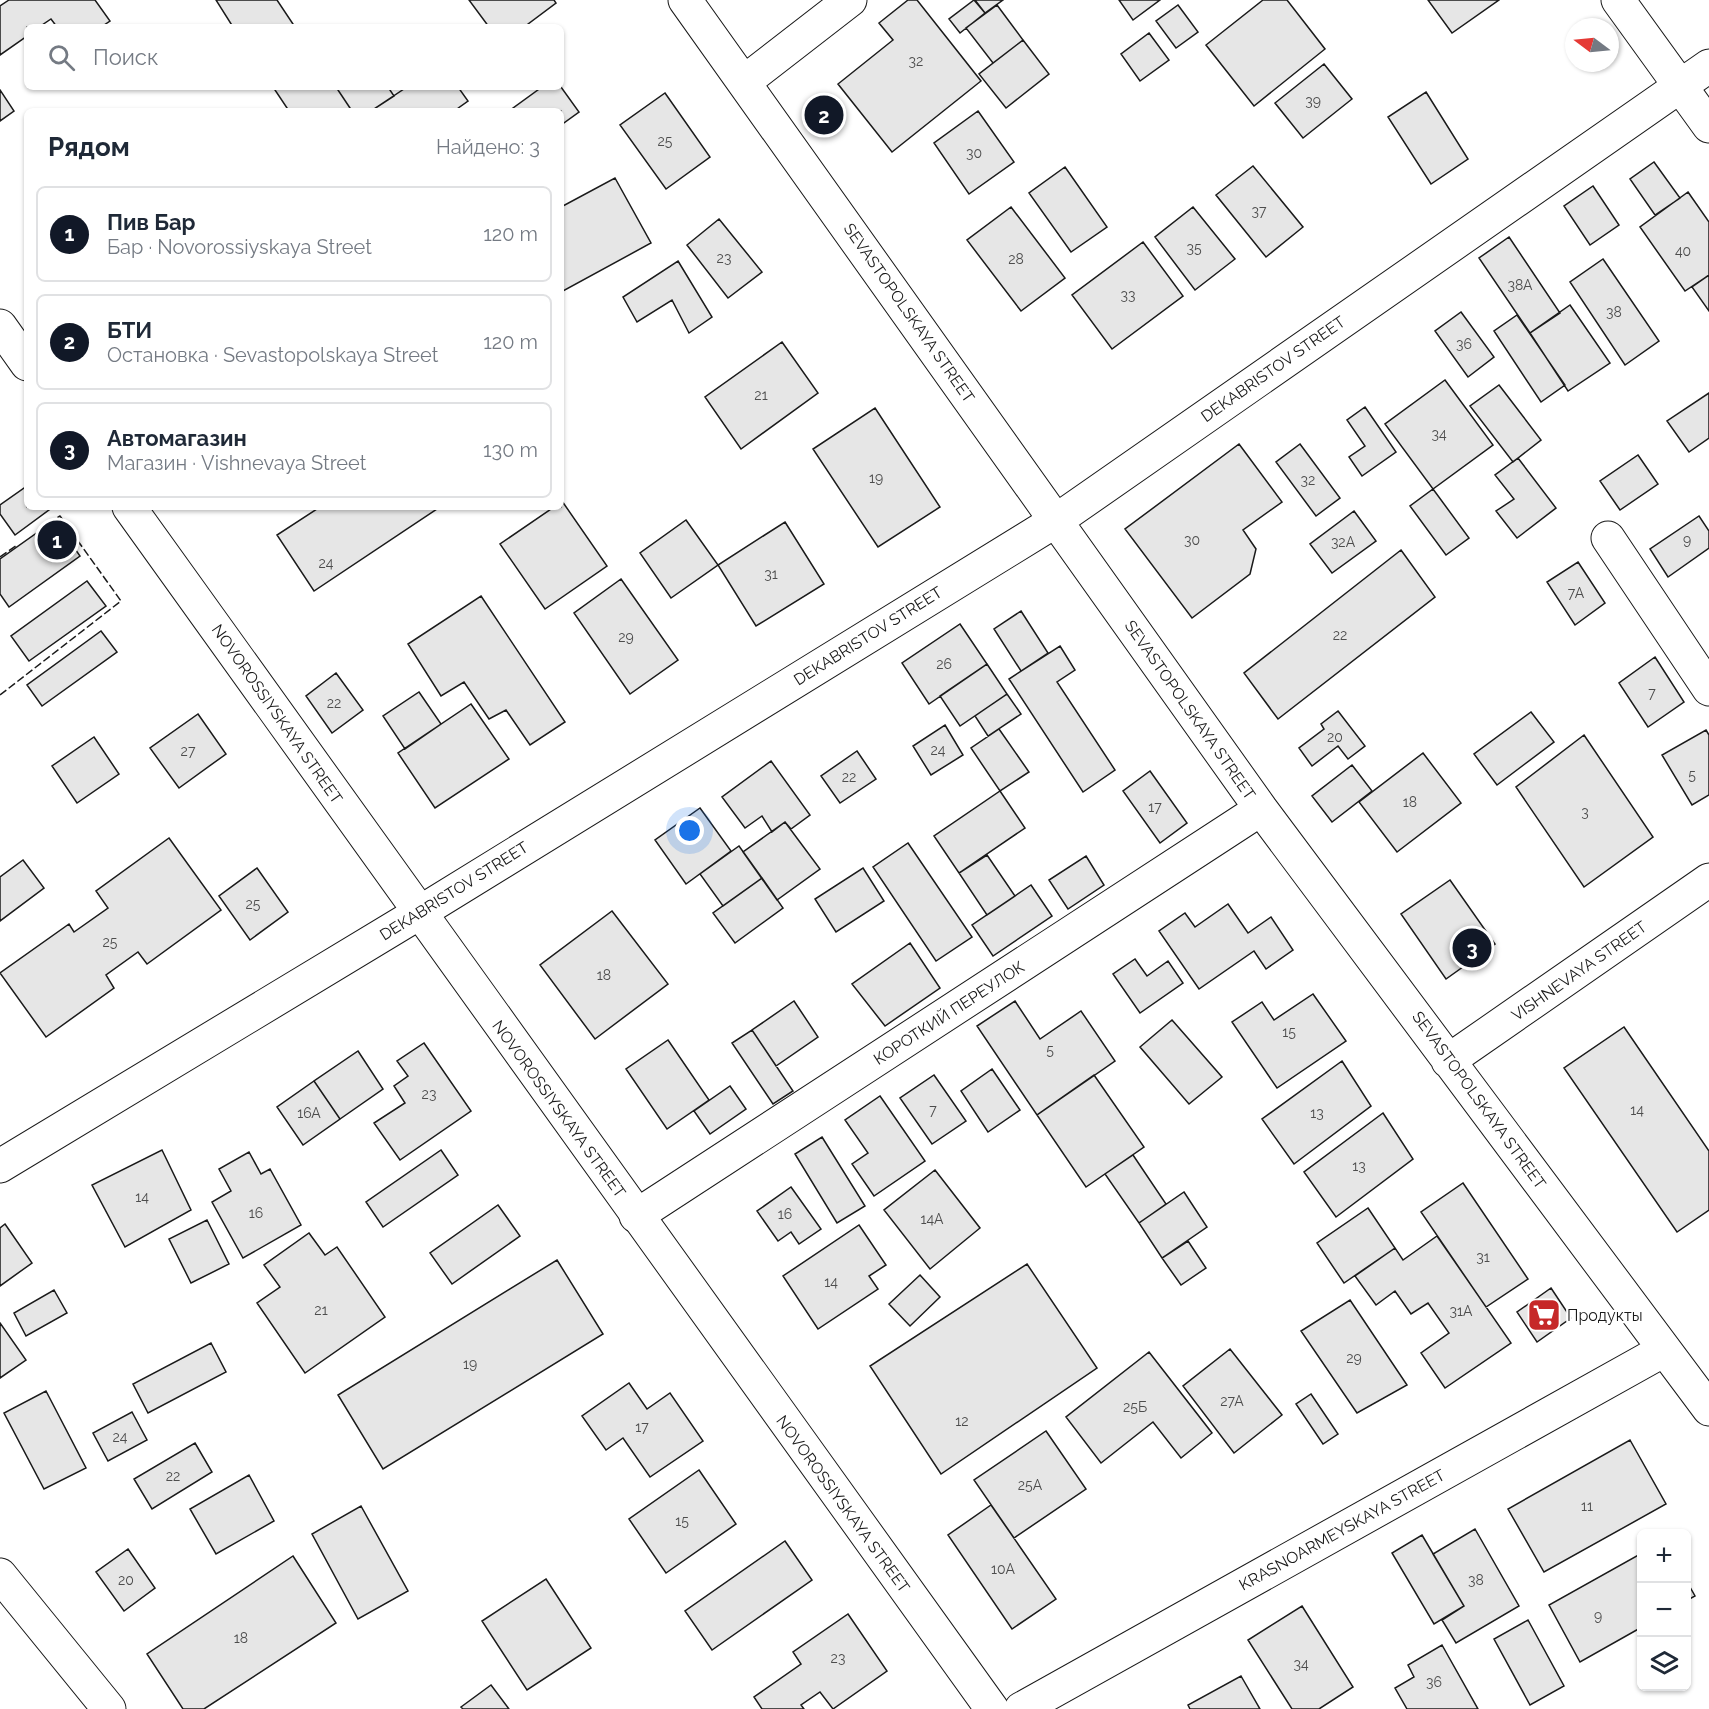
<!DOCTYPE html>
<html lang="ru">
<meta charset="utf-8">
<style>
body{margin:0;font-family:Raleway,sans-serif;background:#f6f6f7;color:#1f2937}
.controls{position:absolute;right:18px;bottom:18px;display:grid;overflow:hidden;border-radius:9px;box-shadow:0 2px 4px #0004}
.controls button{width:54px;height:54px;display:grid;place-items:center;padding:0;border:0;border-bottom:2px solid #e0e1e3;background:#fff;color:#1f2937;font:30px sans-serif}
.compass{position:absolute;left:1565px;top:18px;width:54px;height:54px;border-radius:50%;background:#fff;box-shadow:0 2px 4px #0004;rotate:286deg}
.you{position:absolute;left:690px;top:831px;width:21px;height:21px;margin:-15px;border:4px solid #fff;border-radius:50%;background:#1a73e8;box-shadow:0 0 0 9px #1a73e833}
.badge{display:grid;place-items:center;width:39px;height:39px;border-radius:50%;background:#111827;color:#fff;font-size:20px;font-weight:700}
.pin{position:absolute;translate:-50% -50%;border:3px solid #fff;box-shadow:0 2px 6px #0006}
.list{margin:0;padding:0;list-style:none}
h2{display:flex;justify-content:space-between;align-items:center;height:78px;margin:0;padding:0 24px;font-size:26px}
h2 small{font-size:20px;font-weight:400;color:#747a83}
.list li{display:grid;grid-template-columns:39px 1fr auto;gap:18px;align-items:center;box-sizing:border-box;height:96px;margin:0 12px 12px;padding:0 12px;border:2px solid #e0e1e3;border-radius:9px}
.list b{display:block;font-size:22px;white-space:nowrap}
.list p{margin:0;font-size:20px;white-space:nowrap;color:#747a83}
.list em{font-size:20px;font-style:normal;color:#747a83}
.icon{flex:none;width:33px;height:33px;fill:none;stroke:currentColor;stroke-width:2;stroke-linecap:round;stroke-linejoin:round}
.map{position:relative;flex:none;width:1709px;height:1709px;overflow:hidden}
.search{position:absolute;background:#fff;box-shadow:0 2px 4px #0004;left:24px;top:24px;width:540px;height:66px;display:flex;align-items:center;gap:15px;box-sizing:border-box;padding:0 21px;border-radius:9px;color:#747a83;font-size:22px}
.panel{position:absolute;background:#fff;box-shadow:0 2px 4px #0004;left:24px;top:108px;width:540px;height:402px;border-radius:9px}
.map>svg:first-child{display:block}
</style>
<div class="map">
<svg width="1709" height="1709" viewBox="0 0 1709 1709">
<rect width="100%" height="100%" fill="#fff"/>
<path fill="#e6e6e6" stroke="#1a1a1a" stroke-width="1.5" d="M9 0H95L110 21 101 27H57L51 19 39 27H27V36L0 55V6Z
M216 0H277L295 27H233Z
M469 0H554L556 3 524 27H489Z
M908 0H917L981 81 892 152 838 84 893 40 879 23Z
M974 0 985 13 960 33 949 19Z
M975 0H1003L985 13Z
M1119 0H1160L1133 20Z
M1263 0H1287L1325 49 1254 106 1206 45Z
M1428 0H1499L1452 33Z
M997 5 1023 40 993 63 966 28Z
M1178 5 1198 32 1176 48 1156 21Z
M1149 33 1169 60 1140 81 1121 54Z
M1023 40 1049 74 1006 108 979 74Z
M1324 64 1352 99 1303 138 1275 103Z
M273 87H336L352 111H289Z
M336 87H388L394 96 371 111H352Z
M407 87H458L468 101 454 111H371Z
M542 87H561L579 112 561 125V111H509Z
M0 90 14 111 0 121Z
M1426 92 1468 159 1431 184 1388 117Z
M665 93 710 157 666 189 620 125Z
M978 111 1014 162 969 194 934 143Z
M1654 162 1680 198 1655 215 1630 179Z
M1253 166 1303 227 1266 257 1216 195Z
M1065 167 1107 227 1071 252 1029 193Z
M615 178 651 243 563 291 561 287V207Z
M1593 186 1619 225 1590 245 1564 206Z
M1688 192 1709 222V275L1685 291 1640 227Z
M1011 207 1065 278 1021 311 967 240Z
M1193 207 1235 259 1195 290 1155 237Z
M719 219 762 272 728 298 687 245Z
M1509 237 1560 313 1530 333 1479 258Z
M1143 242 1183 296 1112 349 1072 295Z
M1603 259 1659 341 1625 365 1570 282Z
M678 261 712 317 689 333 672 300 637 322 623 297Z
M1709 275V311L1692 287Z
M1570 305 1610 363 1568 391 1530 333Z
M1461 312 1494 357 1468 377 1435 331Z
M1517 315 1565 385 1541 402 1494 331Z
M782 342 818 393 741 449 705 397Z
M1445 380 1493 445 1433 489 1385 424Z
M1499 385 1541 440 1513 462 1470 406Z
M1709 393V438L1689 452 1667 421Z
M1365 407 1396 452 1362 476 1349 457 1365 446 1347 420Z
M875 408 940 507 878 547 813 449Z
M1239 444 1282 502 1243 530 1256 549 1250 574 1192 618 1125 529Z
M1300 444 1340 498 1316 516 1276 462Z
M1638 455 1658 484 1620 510 1600 481Z
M1518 458 1556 508 1517 538 1496 511 1514 499 1495 475Z
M27 486V507H53L15 535 0 514V505Z
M1433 489 1469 538 1446 555 1410 506Z
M562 501 607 566 545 609 500 544 554 507H561Z
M320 507H440L314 591 277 535Z
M1354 511 1376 541 1332 573 1310 544Z
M1699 516 1709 531V548L1668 577 1650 549Z
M55 520 80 556 9 607 0 594V559Z
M686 520 718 565 671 598 640 553Z
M785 522 824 584 756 626 718 565Z
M1401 550 1435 597 1278 719 1244 673Z
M1578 562 1605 603 1575 625 1547 582Z
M621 579 678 660 630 694 574 613Z
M87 581 106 606 29 661 11 636Z
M481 596 565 722 530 745 506 710 489 719 464 682 441 696 408 644Z
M1021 611 1048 653 1021 671 994 629Z
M960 624 987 664 929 704 902 663Z
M101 631 117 652 42 706 27 685Z
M1060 646 1075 670 1057 682 1115 770 1083 792 1009 679Z
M1655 657 1684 702 1648 727 1619 683Z
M987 664 1007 694 960 726 940 696Z
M336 673 363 710 332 733 306 696Z
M419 692 441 724 405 749 383 716Z
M1007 694 1021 714 988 736 975 716Z
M471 704 509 759 435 808 398 753Z
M1338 711 1365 746 1348 759 1338 746 1312 766 1299 748 1324 729 1321 724Z
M1531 712 1554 742 1497 785 1474 754Z
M198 714 226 754 179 788 150 748Z
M945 725 963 755 931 775 913 746Z
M999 729 1029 772 1000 791 971 748Z
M1706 730 1709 735V795L1692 805 1662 755Z
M1584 735 1653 837 1584 887 1516 787Z
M94 737 119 774 77 803 52 766Z
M857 751 876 779 840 803 821 776Z
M1423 753 1461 803 1397 852 1359 802Z
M771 761 810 815 791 829 785 822 772 832 762 816 745 828 722 797Z
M1352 765 1372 791 1332 822 1312 796Z
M1150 771 1187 823 1160 843 1123 791Z
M1000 791 1025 828 959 873 934 836Z
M700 808 731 851 686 884 655 840Z
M785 822 820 869 777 900 743 852Z
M169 838 221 910 147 964 138 952 106 975 114 988 46 1037 0 973 69 924 74 932 108 908 96 891Z
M908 843 972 937 936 961 873 867Z
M739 846 762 878 723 906 700 874Z
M987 855 1015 896 987 915 959 873Z
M1086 856 1104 885 1068 909 1049 880Z
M23 860 44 888 0 921V877Z
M257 868 288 912 250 940 219 896Z
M863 868 884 901 836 932 815 899Z
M762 878 783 908 735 943 713 913Z
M1450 880 1495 944 1446 979 1401 914Z
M1031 885 1052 916 993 956 972 925Z
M1228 904 1248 933 1271 917 1293 950 1266 969 1254 951 1199 989 1159 931 1185 913 1195 927Z
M612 911 668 984 595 1039 540 965Z
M910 943 940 988 885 1026 852 984Z
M1135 959 1147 976 1168 961 1183 983 1140 1013 1113 974Z
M1313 994 1346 1041 1277 1088 1232 1022 1262 1002 1274 1020Z
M794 1001 818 1037 776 1066 752 1030Z
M1015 1001 1040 1039 1081 1011 1115 1061 1037 1115 977 1026Z
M1172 1020 1222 1077 1189 1104 1140 1047Z
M1624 1027 1709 1151V1210L1677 1232 1564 1068Z
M752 1030 793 1091 773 1104 732 1043Z
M668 1040 709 1100 667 1129 626 1069Z
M424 1043 471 1111 400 1160 374 1123 405 1103 394 1086 408 1076 397 1061Z
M358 1051 383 1089 340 1119 314 1081Z
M1342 1061 1371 1106 1294 1164 1262 1119Z
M992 1069 1020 1110 988 1132 961 1091Z
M934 1075 966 1121 932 1144 900 1098Z
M1094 1075 1144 1147 1086 1187 1037 1115Z
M314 1081 340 1119 303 1145 277 1107Z
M730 1086 746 1109 710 1134 694 1111Z
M880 1096 925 1161 874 1196 852 1164 868 1153 845 1120Z
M1383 1113 1413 1159 1336 1217 1304 1172Z
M822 1137 865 1206 837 1223 795 1154Z
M162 1150 191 1210 125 1247 92 1185Z
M441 1150 458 1175 383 1227 366 1202Z
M249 1152 261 1174 270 1169 301 1225 243 1258 212 1202 231 1191 219 1169Z
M1133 1155 1166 1204 1139 1223 1105 1174Z
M935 1170 980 1228 930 1269 884 1210Z
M1463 1183 1528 1279 1486 1307 1421 1212Z
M791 1187 821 1229 799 1244 791 1232 778 1241 757 1211Z
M1184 1192 1207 1227 1162 1258 1139 1223Z
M498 1205 520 1236 452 1284 430 1253Z
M1368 1208 1395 1248 1344 1283 1317 1243Z
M207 1220 229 1264 191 1283 169 1239Z
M5 1224 32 1263 0 1286V1228Z
M859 1225 886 1265 869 1276 878 1289 818 1329 783 1276Z
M309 1233 325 1255 337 1247 385 1317 305 1373 257 1303 280 1287 264 1265Z
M1437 1236 1511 1343 1445 1388 1421 1353 1449 1333 1428 1303 1411 1314 1395 1291 1376 1305 1355 1276 1395 1248 1403 1260Z
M1188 1241 1206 1268 1181 1285 1162 1258Z
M557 1260 603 1334 383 1469 338 1395Z
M1027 1264 1097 1368 941 1474 870 1366Z
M920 1275 940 1297 910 1326 889 1304Z
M1551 1288 1571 1318 1537 1342 1517 1312Z
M54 1290 67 1313 26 1336 14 1313Z
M1350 1300 1407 1385 1357 1413 1301 1331Z
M0 1323 26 1360 0 1378Z
M211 1343 226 1372 148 1413 133 1384Z
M1230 1349 1282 1415 1234 1453 1183 1386Z
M1149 1352 1212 1433 1181 1458 1153 1422 1101 1463 1066 1417Z
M629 1383 647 1409 670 1393 703 1441 650 1477 623 1438 606 1450 582 1416Z
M46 1391 86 1468 44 1489 4 1413Z
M1311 1394 1338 1434 1323 1444 1296 1404Z
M132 1412 147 1440 108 1461 93 1433Z
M1046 1431 1086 1489 1014 1538 974 1480Z
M1630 1440 1666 1504 1544 1572 1508 1509Z
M195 1443 212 1472 152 1509 134 1479Z
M699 1470 736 1524 666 1573 629 1519Z
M249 1475 274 1521 216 1554 190 1509Z
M991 1505 1056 1599 1012 1629 948 1535Z
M361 1506 408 1591 358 1619 312 1534Z
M1475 1529 1519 1606 1456 1643 1442 1620 1464 1606 1433 1554Z
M1422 1535 1464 1606 1434 1624 1392 1553Z
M785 1541 812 1580 712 1650 685 1611Z
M128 1549 155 1588 124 1611 96 1572Z
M1642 1553V1627L1580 1662 1549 1605Z
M293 1556 336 1623 204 1709H183L147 1654Z
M546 1579 591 1648 527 1690 482 1621Z
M1686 1580 1695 1596 1686 1601Z
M1302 1606 1353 1687 1319 1709H1292L1248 1640Z
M848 1614 887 1671 833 1709 820 1692 801 1705 804 1709H762L754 1697 801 1664 793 1652Z
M1528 1620 1564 1686 1530 1705 1494 1639Z
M1442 1645 1478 1709H1407L1395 1688 1414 1677 1408 1665Z
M1241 1676 1260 1709H1190L1188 1705Z
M491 1685 509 1709H463L461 1707Z"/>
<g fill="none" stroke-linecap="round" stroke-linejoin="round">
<g stroke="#1a1a1a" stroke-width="35">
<path id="minor" d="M685 0 1261 809 1709 1409
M1618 0 1709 126
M744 82 850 0
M1608 538 1709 689
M1448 1061 1709 880
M0 1166 419 913 1057 520 1709 66
M636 1216 1261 809
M0 1575 109 1709
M1021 1709 1664 1350"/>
</g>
<g stroke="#1a1a1a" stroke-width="35">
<path id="tertiary" d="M0 326 27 364
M129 507 992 1709"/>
</g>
<use href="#minor" stroke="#fff" stroke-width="33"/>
<use href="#tertiary" stroke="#fff" stroke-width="33"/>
<path stroke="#1a1a1a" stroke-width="1.5" stroke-dasharray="8 3" stroke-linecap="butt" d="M0 557 17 545
M0 695 121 601 60 516 52 521"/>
</g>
<defs>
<g id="supermarket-square" transform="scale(1.725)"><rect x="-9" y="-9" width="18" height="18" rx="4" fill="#c62828" stroke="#fff"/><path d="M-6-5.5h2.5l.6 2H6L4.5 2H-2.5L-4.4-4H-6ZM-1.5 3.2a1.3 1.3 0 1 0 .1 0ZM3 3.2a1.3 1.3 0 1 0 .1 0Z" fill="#fff"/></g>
</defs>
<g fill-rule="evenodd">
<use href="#supermarket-square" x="1544" y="1315"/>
</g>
<g text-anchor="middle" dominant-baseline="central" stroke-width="4.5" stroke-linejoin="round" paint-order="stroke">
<g font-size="14" fill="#4d4d4d">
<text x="916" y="61">32</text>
<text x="1313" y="101">39</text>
<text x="665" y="141">25</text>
<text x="974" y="153">30</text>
<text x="1259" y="211">37</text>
<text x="1194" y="248">35</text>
<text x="1683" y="251">40</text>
<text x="724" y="258">23</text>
<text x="1016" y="259">28</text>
<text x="1520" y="285">38А</text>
<text x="1128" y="295">33</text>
<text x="1614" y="312">38</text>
<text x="1464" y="344">36</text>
<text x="761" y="395">21</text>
<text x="1439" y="434">34</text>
<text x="876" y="478">19</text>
<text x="1308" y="480">32</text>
<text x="1192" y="540">30</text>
<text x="1687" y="540">9</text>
<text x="1343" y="542">32А</text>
<text x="326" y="563">24</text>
<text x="771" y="574">31</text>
<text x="1576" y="593">7А</text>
<text x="1340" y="635">22</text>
<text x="626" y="637">29</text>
<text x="944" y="664">26</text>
<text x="1652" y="693">7</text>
<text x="334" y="703">22</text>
<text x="1335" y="737">20</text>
<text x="938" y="750">24</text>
<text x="188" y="751">27</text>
<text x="1692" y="775">5</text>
<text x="849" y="777">22</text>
<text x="1410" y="802">18</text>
<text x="1155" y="807">17</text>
<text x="1585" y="812">3</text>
<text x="253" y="904">25</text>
<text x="110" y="942">25</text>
<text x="604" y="975">18</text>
<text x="1289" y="1032">15</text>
<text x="1050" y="1050">5</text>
<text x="429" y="1094">23</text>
<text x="933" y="1110">7</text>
<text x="1637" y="1110">14</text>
<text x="309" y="1113">16А</text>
<text x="1317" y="1113">13</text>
<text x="1359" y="1166">13</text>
<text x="142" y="1197">14</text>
<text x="256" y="1213">16</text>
<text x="785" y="1214">16</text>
<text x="932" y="1219">14А</text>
<text x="1483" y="1257">31</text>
<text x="831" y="1282">14</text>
<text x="321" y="1310">21</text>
<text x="1461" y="1311">31А</text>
<text x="1354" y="1358">29</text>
<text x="470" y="1364">19</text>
<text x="1232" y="1401">27А</text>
<text x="1135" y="1407">25Б</text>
<text x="962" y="1421">12</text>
<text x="642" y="1427">17</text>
<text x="120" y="1437">24</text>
<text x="173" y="1476">22</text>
<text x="1030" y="1485">25А</text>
<text x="1587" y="1506">11</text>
<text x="682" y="1521">15</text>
<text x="1003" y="1569">10А</text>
<text x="126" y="1580">20</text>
<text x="1476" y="1580">38</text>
<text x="1598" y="1616">9</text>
<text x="241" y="1638">18</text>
<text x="838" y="1658">23</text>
<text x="1301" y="1664">34</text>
<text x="1434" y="1682">36</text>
</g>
<g font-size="16" fill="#1a1a1a" stroke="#fff">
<text transform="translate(909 313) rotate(55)">SEVASTOPOLSKAYA STREET</text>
<text transform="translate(1273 369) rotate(-35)">DEKABRISTOV STREET</text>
<text transform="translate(868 636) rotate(-32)">DEKABRISTOV STREET</text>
<text transform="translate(1190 710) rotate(55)">SEVASTOPOLSKAYA STREET</text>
<text transform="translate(277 714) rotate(55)">NOVOROSSIYSKAYA STREET</text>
<text transform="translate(454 891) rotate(-32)">DEKABRISTOV STREET</text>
<text transform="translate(1579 971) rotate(-35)">VISHNEVAYA STREET</text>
<text transform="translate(949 1013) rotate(-33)">КОРОТКИЙ ПЕРЕУЛОК</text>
<text transform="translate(1479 1100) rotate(54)">SEVASTOPOLSKAYA STREET</text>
<text transform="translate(559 1109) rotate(54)">NOVOROSSIYSKAYA STREET</text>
<text transform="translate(843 1504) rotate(54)">NOVOROSSIYSKAYA STREET</text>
<text transform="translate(1342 1530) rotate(-29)">KRASNOARMEYSKAYA STREET</text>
</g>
<g font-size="16" fill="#1a1a1a" stroke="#fff" text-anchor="start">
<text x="1567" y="1315">Продукты</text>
</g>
</g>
</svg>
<div class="controls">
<button>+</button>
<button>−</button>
<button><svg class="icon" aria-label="layers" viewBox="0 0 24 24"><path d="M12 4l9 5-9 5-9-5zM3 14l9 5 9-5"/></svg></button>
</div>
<svg class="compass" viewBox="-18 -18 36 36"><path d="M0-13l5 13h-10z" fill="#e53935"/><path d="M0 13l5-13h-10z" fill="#747a83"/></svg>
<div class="you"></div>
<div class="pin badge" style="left:57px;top:540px">1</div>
<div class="pin badge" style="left:824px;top:115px">2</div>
<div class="pin badge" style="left:1472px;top:948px">3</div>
<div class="search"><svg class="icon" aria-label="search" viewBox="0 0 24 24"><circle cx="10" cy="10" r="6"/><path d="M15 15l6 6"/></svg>Поиск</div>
<section class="panel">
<h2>Рядом<small>Найдено: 3</small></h2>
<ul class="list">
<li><span class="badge">1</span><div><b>Пив Бар</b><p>Бар · Novorossiyskaya Street</p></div><em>120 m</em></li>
<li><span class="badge">2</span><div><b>БТИ</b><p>Остановка · Sevastopolskaya Street</p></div><em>120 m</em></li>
<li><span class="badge">3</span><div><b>Автомагазин</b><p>Магазин · Vishnevaya Street</p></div><em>130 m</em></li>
</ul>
</section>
</div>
